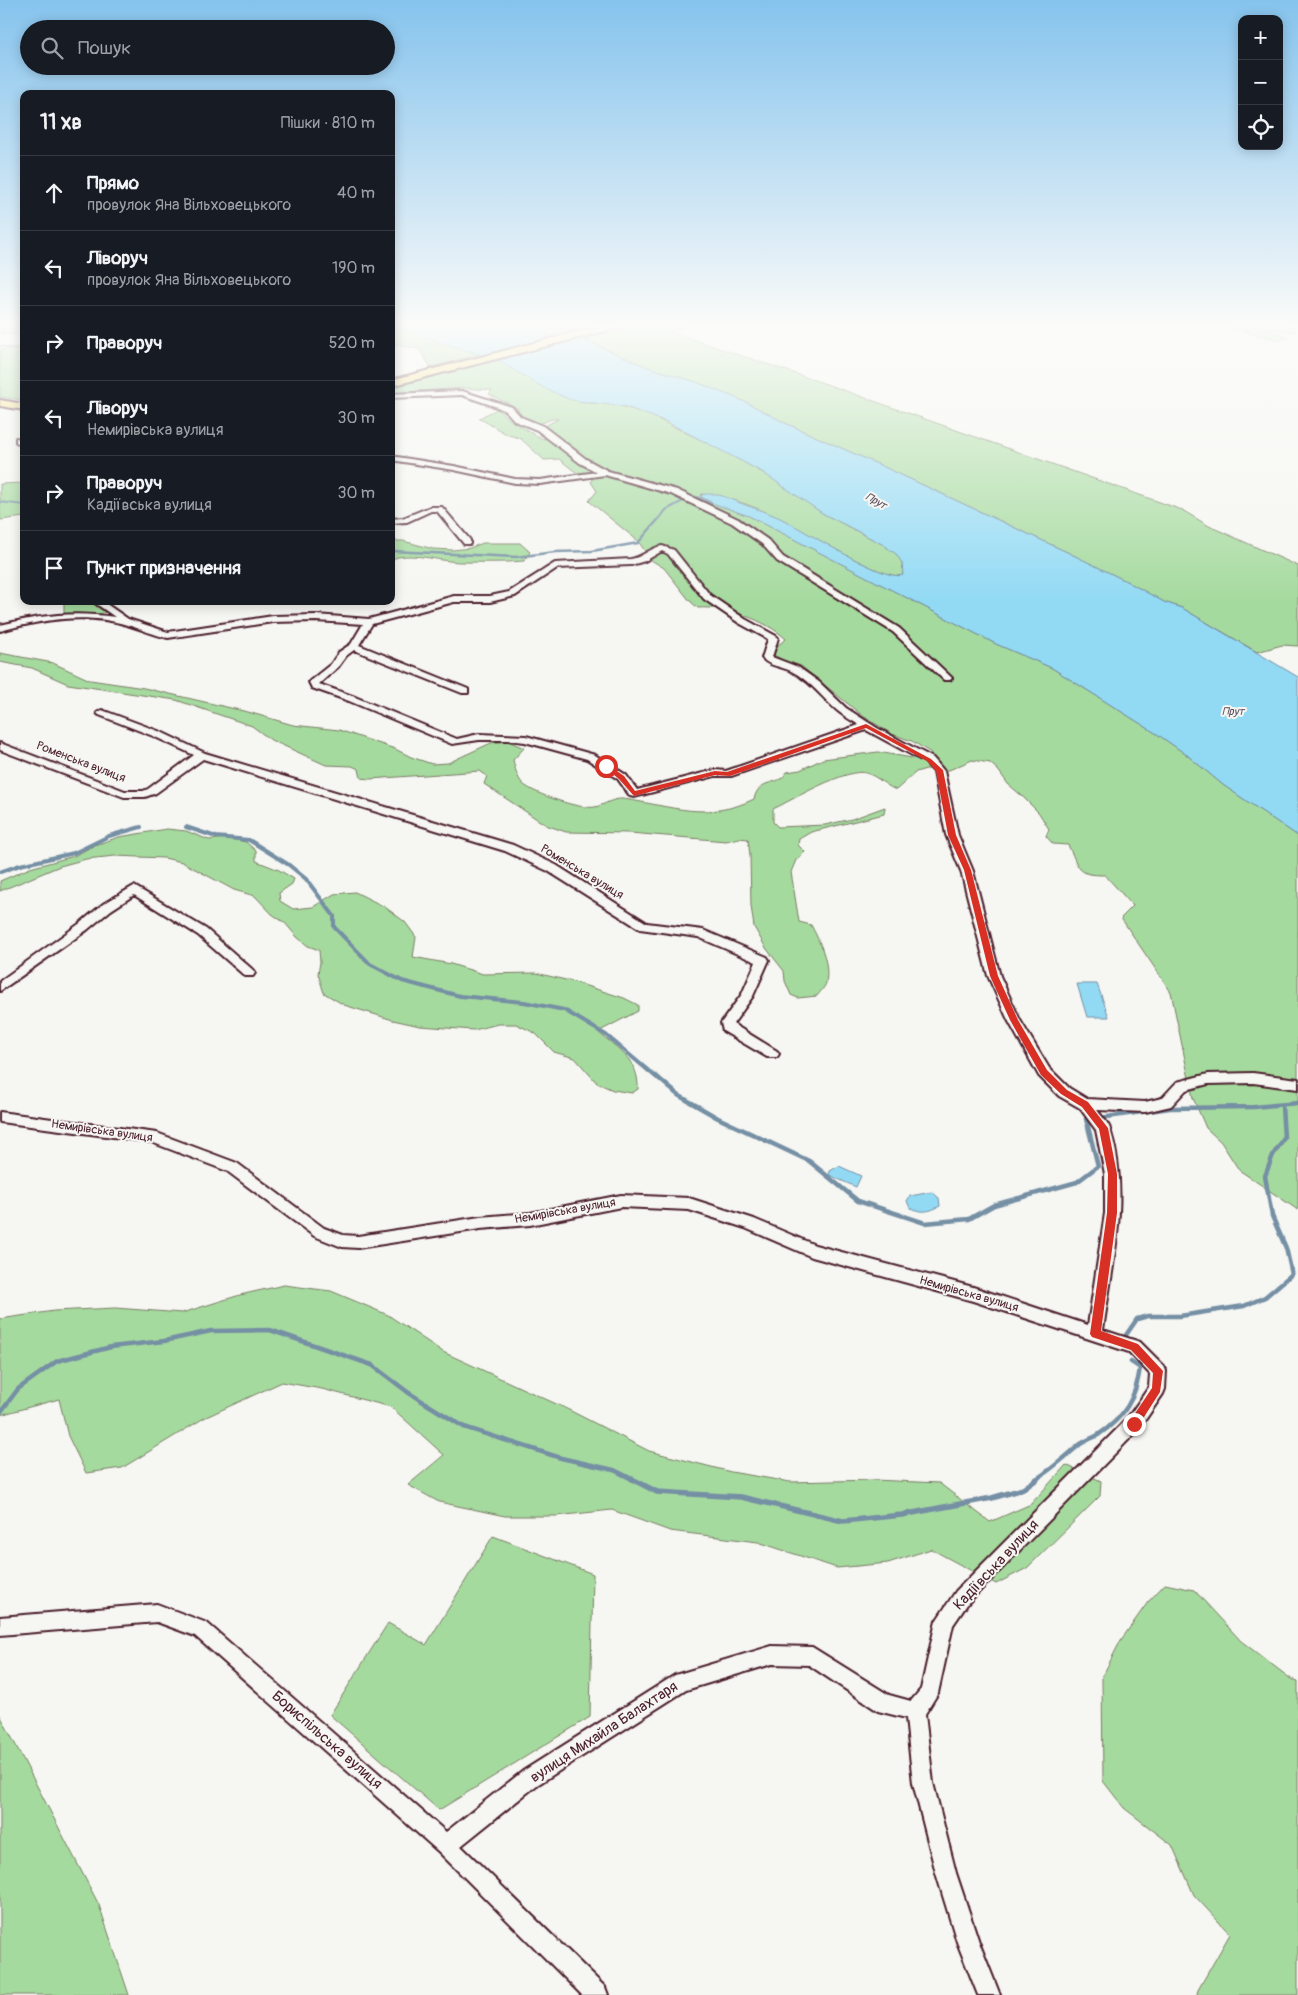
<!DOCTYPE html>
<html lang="uk">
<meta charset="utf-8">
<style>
body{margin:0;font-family:Pangolin,sans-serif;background:#20242c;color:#f1f3f6}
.controls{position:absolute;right:15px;top:15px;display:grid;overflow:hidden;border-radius:10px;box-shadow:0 2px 12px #0003}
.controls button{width:45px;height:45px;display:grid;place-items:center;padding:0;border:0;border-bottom:1px solid #363941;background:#171b24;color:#f1f3f6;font:25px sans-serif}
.stop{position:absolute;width:15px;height:15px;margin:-11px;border:4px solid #d93025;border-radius:50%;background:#fff}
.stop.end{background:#d93025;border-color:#fff;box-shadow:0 1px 5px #0008}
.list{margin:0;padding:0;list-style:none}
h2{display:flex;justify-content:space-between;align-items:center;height:65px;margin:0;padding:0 20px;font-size:21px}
h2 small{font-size:16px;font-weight:400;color:#9ea1a6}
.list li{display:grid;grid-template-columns:32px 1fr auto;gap:15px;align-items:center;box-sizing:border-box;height:75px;padding:0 20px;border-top:1px solid #363941}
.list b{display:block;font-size:19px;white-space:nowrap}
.list p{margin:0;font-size:16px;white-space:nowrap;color:#9ea1a6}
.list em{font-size:16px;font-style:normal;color:#9ea1a6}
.icon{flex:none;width:28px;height:28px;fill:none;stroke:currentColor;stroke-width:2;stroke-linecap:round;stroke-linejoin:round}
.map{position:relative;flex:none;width:1298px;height:1995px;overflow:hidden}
.search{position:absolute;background:#171b24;box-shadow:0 2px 12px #0003;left:20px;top:20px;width:375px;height:55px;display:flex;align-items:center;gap:12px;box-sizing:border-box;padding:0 18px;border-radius:28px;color:#9ea1a6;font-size:19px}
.panel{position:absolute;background:#171b24;box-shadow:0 2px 12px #0003;left:20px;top:90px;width:375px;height:515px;border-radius:10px}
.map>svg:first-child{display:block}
</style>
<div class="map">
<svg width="1298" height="1995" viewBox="0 0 1298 1995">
<rect width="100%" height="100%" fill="#f6f6f2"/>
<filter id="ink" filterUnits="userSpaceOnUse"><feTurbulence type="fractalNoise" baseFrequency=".02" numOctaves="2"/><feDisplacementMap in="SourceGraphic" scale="10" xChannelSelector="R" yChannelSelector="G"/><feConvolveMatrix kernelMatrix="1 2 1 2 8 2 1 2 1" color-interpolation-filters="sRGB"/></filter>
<g filter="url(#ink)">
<path fill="#a5da9e" stroke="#787c64" d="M0 323H24V335L0 334Z
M572 323H695L671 332 826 384 1182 510 1209 526 1298 566V646L1282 645 1257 652 1182 608 1164 602 1126 581 1069 553 884 467 785 423 748 403 696 382 647 367 555 327Z
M1209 323C1229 323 1282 318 1297 329L1295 332 1263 328 1290 337 1279 340Z
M391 326 480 354 431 367 419 349 391 344Z
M24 346V400L0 397V350Z
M497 360 562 396 586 403 614 404 647 414 724 451 781 483 822 513 882 544 897 554 902 563 903 575C886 583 801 528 779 518 755 507 729 496 702 494L700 496 712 503 749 516 996 644 1052 668 1157 734 1187 755 1223 785 1298 836V1210L1239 1170 1221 1142 1206 1128 1193 1098 1171 992 1121 918 1133 906 1105 875C1076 875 1080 869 1068 845L1053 844 1046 836 1049 829 1039 813 1021 795 1008 784 998 770 990 763 972 760 949 770 926 769 916 772 896 790C884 785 879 777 866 773 848 767 792 800 773 809V822L778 827 825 825 852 819 885 807 884 814 811 832 799 839 798 845 805 852 796 860 791 872 799 922 811 925C820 942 830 963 826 983 825 987 820 992 817 996L798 998 791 995 785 981 784 971 766 948 754 927 751 906 750 855 748 839 739 838 726 841 630 833 566 832 546 825 484 784 487 776 480 771 370 779 361 778 359 769 352 766 326 765 271 740 252 726 176 700 68 684 32 668 0 662V653L53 663 90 680 144 688 248 712 293 725 339 730 395 749 411 757 432 764 448 763 491 743 508 741 524 748 513 760C515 768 517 778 523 784 534 794 581 810 595 807 605 805 612 798 624 799 671 806 708 822 754 799 760 776 778 788 787 772L800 770 823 759 878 752 923 760 931 753 912 741 892 734 863 716 801 666 783 660 774 655 778 645 786 639C766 620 726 606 698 608L690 601 664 568 651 560 638 541 589 501 597 491 591 482 593 477 589 474H578L559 459 544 460 520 438 508 435 479 418 497 409 513 422 543 439 550 437 545 426 558 419C551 418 548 421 542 423 533 425 521 418 514 414L519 409 489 394 492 390 462 388 391 393V385Z
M24 483V517L0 520V484Z
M391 541H403L433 549 453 550 470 548 483 543H520L530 552 524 561C503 563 482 562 461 562 442 562 406 550 391 560Z
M64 601H90L105 612 101 614H64Z
M167 829 186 831 209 840 226 838 246 842 256 851V861L279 870 294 879 292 884 279 893 280 901 293 909 313 907 334 894 355 892 385 907 405 922 416 937 413 957 451 964 483 974 536 973 574 982 624 998 638 1005V1011L598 1032C618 1049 639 1060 638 1089L632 1093 613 1090 597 1083 575 1058 554 1052 535 1033 516 1024H498L474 1030 420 1026 393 1020 344 1005 324 993 318 974 320 962 319 950 308 946 297 937 285 923 272 914 255 896 234 890 182 862 164 858 115 856 86 859 60 866 0 891V881L30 868 74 856 95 845 119 837Z
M284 1285 331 1291 388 1315 443 1352 565 1408 649 1451 731 1472 790 1482 874 1480 939 1483 990 1522 1031 1504 1066 1465 1101 1481 1100 1496 1027 1568 996 1584 931 1549 888 1563 837 1568 758 1542 670 1531 612 1510 556 1516H505L439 1502 408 1485 444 1455 391 1407 322 1389 282 1382 204 1418 122 1468 86 1473 68 1436 59 1399 0 1415V1319L54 1311 115 1308 182 1313 240 1295Z
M493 1536 593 1574 590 1717 439 1810 330 1715 388 1623 426 1645Z
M1165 1584 1194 1590 1241 1641 1291 1679 1298 1681V1995H1197L1198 1990 1230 1934 1194 1895 1172 1845 1124 1808 1103 1781 1102 1677 1121 1640 1148 1602Z
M0 1715 99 1905 129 1995H0Z"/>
<path fill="#92daf4" stroke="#758fa4" d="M391 323H544L647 367 696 382 748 403 785 423 884 467 1069 553 1126 581 1164 602 1182 608 1298 677V836L1223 785 1187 755 1157 734 1052 668 996 644 749 516 712 503 700 496C711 490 729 498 740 503 753 508 767 512 780 518 801 528 886 583 903 575L902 563 896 554 882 544 822 513 762 472 667 422 626 407 571 400 546 389 497 360 391 326Z
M1077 984H1097L1109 1017H1087Z
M839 1166 861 1176 856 1187 829 1175 830 1171Z
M932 1192 939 1198 940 1206C929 1212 922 1213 910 1208L907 1201 910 1196Z"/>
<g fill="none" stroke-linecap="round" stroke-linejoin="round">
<path stroke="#758fa4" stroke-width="2" d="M0 346 24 350
M694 496 712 503
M0 502 24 505
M661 516 666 510 685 500"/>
<path stroke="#758fa4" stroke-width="2.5" d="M391 551 516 557 555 552 592 551 638 543 662 515"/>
<path stroke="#758fa4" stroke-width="4" d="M186 827 216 837 249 840 289 865 306 879 334 916V927L370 964 402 981 460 996 524 1002 564 1010 606 1035 657 1078
M0 872 20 865 74 853 109 836 141 827"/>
<path stroke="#758fa4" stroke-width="4.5" d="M656 1076 678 1095 718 1118 809 1161 858 1201 925 1223 969 1219 994 1205 1077 1182 1098 1166 1086 1119 1093 1118
M1100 1118 1170 1108 1254 1107 1298 1103
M1126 1335 1137 1319 1148 1316H1180L1244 1306 1265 1297 1292 1274 1286 1248 1272 1216 1265 1176 1273 1155 1284 1138 1282 1106
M0 1413 18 1389 57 1361 111 1347 164 1341 211 1331 270 1330 372 1365 409 1393 464 1427 561 1458 614 1470 634 1480
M1035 1480C1052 1469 1063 1459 1078 1446 1084 1441 1091 1439 1098 1435 1124 1418 1136 1398 1140 1368L1131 1362"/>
<path stroke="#758fa4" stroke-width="5.5" d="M632 1479 657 1492 741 1497 843 1521 902 1515 992 1498 1023 1489 1037 1479"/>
<g stroke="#4a1f2b" stroke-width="4">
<path id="minor" d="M462 391 512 407 521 417 543 426 586 459 608 471 677 490 738 519 768 540 783 557 899 628 952 678 950 680H944L893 632 777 561 762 544 732 523 671 494 605 475 540 484 515 483 454 470 391 460V456L454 466 515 479 540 480 597 472 580 463 537 430 515 421 506 411 497 407 462 395 391 398V394Z
M16 438 24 440V446L16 442Z
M430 507H442L470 540V544H464L437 511H431L407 522 391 523V519L403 518Z
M662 546 674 550 710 595 745 619 776 636 778 638 772 657 798 667 819 682 846 708 877 728 933 758 944 771 958 835 973 871 1000 976 1020 1020 1049 1068 1069 1088 1087 1099 1145 1102 1162 1098 1177 1082 1208 1074 1253 1073 1298 1079V1089L1253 1083 1208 1084 1186 1090 1171 1106 1145 1112 1097 1110C1101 1116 1108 1122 1110 1129 1131 1193 1112 1265 1103 1330L1140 1342 1164 1366 1166 1371 1165 1389 1163 1394 1139 1429 968 1603 953 1625 938 1693 925 1714 933 1783 956 1873 979 1942 1000 1995H978L957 1942 936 1873 913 1783 906 1718 878 1711 809 1665 772 1664 686 1690 537 1785 461 1846 605 1987 608 1995H582L439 1852 195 1636 157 1622 0 1635V1617L157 1604 207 1623 446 1832 523 1771 675 1675 772 1646 812 1647 889 1695 911 1701 921 1689 936 1621 956 1591 1127 1419 1149 1387 1150 1374 1129 1352 973 1301 812 1257 745 1228 689 1210 621 1207 530 1225 480 1229 358 1248 342 1247 314 1236 227 1171 151 1142 0 1122V1112L157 1133 237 1163 324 1228 343 1235 358 1236 480 1217 530 1213 621 1195 689 1198 754 1219 815 1245 973 1287 1088 1325 1105 1213V1174L1096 1130 1080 1108 1059 1096 1039 1076 1008 1020 988 976 961 871 946 835 934 772 925 762 866 730 731 776H715L634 797 630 796 618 779 587 759 525 742 508 740H479L452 744 349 701 312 688 309 682 311 680 331 664 339 652 351 644 363 624 316 621 273 622 168 638C154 635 141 629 127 625 85 612 41 620 0 631V625C41 615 73 611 115 617L92 601H102L128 619 168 632 273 616 316 615 369 619 454 596H490L509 592 555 563 631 559C643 557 650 548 662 546ZM662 551 668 554 704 599 739 623 768 639 762 658C770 667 781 666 791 671 810 680 823 699 839 712 845 717 853 721 859 725L726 771 715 770 637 790 626 775 595 755 526 736 479 734 457 739 355 697 319 684 338 667 346 656 354 650 462 693H468V689L359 645 372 624 454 602H490L515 596 557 568 631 565 645 561Z
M102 710 161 732 205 753 513 845 556 865 647 923 703 930 767 957 769 960 753 996 733 1024 777 1051 779 1054 777 1057H767L723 1031 721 1023 742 994 756 962 698 937 640 929 548 871 505 851 203 759 156 793 145 797H124L0 750V743L125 791H143L148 789 194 755 153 736 99 715 97 713Z
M134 886 206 929 253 970 255 973 253 976H245L198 935 134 895 111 910 87 930 0 991V981L79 924 103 904Z"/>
</g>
<g stroke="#4a1f2b" stroke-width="4">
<path id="primary" d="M612 323H630L629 325 391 386V380Z
M0 400 24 404V410L0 406Z"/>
</g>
<use href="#minor" fill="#f6f6f2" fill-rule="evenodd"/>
<use href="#primary" fill="#fae181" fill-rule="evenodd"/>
</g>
</g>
<linearGradient id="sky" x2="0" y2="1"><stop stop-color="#85c3ed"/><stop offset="0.54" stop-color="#fbfbf9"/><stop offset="1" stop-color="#fbfbf9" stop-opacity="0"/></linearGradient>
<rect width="1298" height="602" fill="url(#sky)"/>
<path fill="#d93025" d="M866 724 931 759 943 770 956 835 971 870 998 976 1018 1020 1047 1070 1067 1090 1088 1102 1108 1128 1117 1174V1213L1101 1331 1138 1344 1163 1371 1160 1392 1137 1428 1134 1429 1130 1428 1128 1424 1152 1388 1153 1373 1131 1350 1092 1337 1090 1334 1107 1213 1108 1174 1099 1129 1082 1107 1061 1094 1041 1075 1010 1020 990 976 964 870 948 835 936 771 927 761 866 728 730 776 715 775 634 796 619 779 603 766 608 765 624 776 635 791 715 771 727 772Z"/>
<g text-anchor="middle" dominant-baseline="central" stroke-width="4" stroke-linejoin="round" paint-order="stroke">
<g font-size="11" font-style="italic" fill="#5c4e5d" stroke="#f6f6f2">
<text transform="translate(876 501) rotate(29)">Прут</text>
<text x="1233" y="711">Прут</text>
</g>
<g font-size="12" fill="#4a1f2b" stroke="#f6f6f2">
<text transform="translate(81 762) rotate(21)">Роменська вулиця</text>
<text transform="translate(582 872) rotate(31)">Роменська вулиця</text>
<text transform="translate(102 1131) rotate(8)">Немирівська вулиця</text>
<text transform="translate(565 1211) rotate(-10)">Немирівська вулиця</text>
<text transform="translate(969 1294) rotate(16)">Немирівська вулиця</text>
</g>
<g font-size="15" fill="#4a1f2b" stroke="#f6f6f2">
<text transform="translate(996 1565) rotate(-47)">Кадіївська вулиця</text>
<text transform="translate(604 1732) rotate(-33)">вулиця Михайла Балахтаря</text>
<text transform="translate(327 1740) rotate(41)">Бориспільська вулиця</text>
</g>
</g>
</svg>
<div class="controls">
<button>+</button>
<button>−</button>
<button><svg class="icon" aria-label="locate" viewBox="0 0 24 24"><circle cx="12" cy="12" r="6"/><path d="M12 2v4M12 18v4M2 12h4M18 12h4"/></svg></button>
</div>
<div class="stop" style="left:606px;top:766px"></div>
<div class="stop end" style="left:1134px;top:1424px"></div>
<div class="search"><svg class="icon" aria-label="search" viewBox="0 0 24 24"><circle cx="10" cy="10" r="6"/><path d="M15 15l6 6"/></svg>Пошук</div>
<section class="panel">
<h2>11 хв<small>Пішки · 810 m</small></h2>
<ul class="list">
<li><svg class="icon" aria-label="ahead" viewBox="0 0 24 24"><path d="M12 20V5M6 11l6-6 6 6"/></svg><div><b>Прямо</b><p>провулок Яна Вільховецького</p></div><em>40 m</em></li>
<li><svg class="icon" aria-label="left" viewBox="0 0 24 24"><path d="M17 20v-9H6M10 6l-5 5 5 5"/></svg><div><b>Ліворуч</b><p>провулок Яна Вільховецького</p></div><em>190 m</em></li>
<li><svg class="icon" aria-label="right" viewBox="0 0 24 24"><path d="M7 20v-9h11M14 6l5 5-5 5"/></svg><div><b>Праворуч</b></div><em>520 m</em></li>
<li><svg class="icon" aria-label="left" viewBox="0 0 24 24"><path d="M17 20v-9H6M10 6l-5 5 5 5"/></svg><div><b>Ліворуч</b><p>Немирівська вулиця</p></div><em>30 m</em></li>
<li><svg class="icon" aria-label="right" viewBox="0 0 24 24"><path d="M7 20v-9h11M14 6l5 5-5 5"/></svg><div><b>Праворуч</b><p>Кадіївська вулиця</p></div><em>30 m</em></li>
<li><svg class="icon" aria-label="arrive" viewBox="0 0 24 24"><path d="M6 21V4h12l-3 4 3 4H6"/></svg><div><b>Пункт призначення</b></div></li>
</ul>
</section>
</div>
